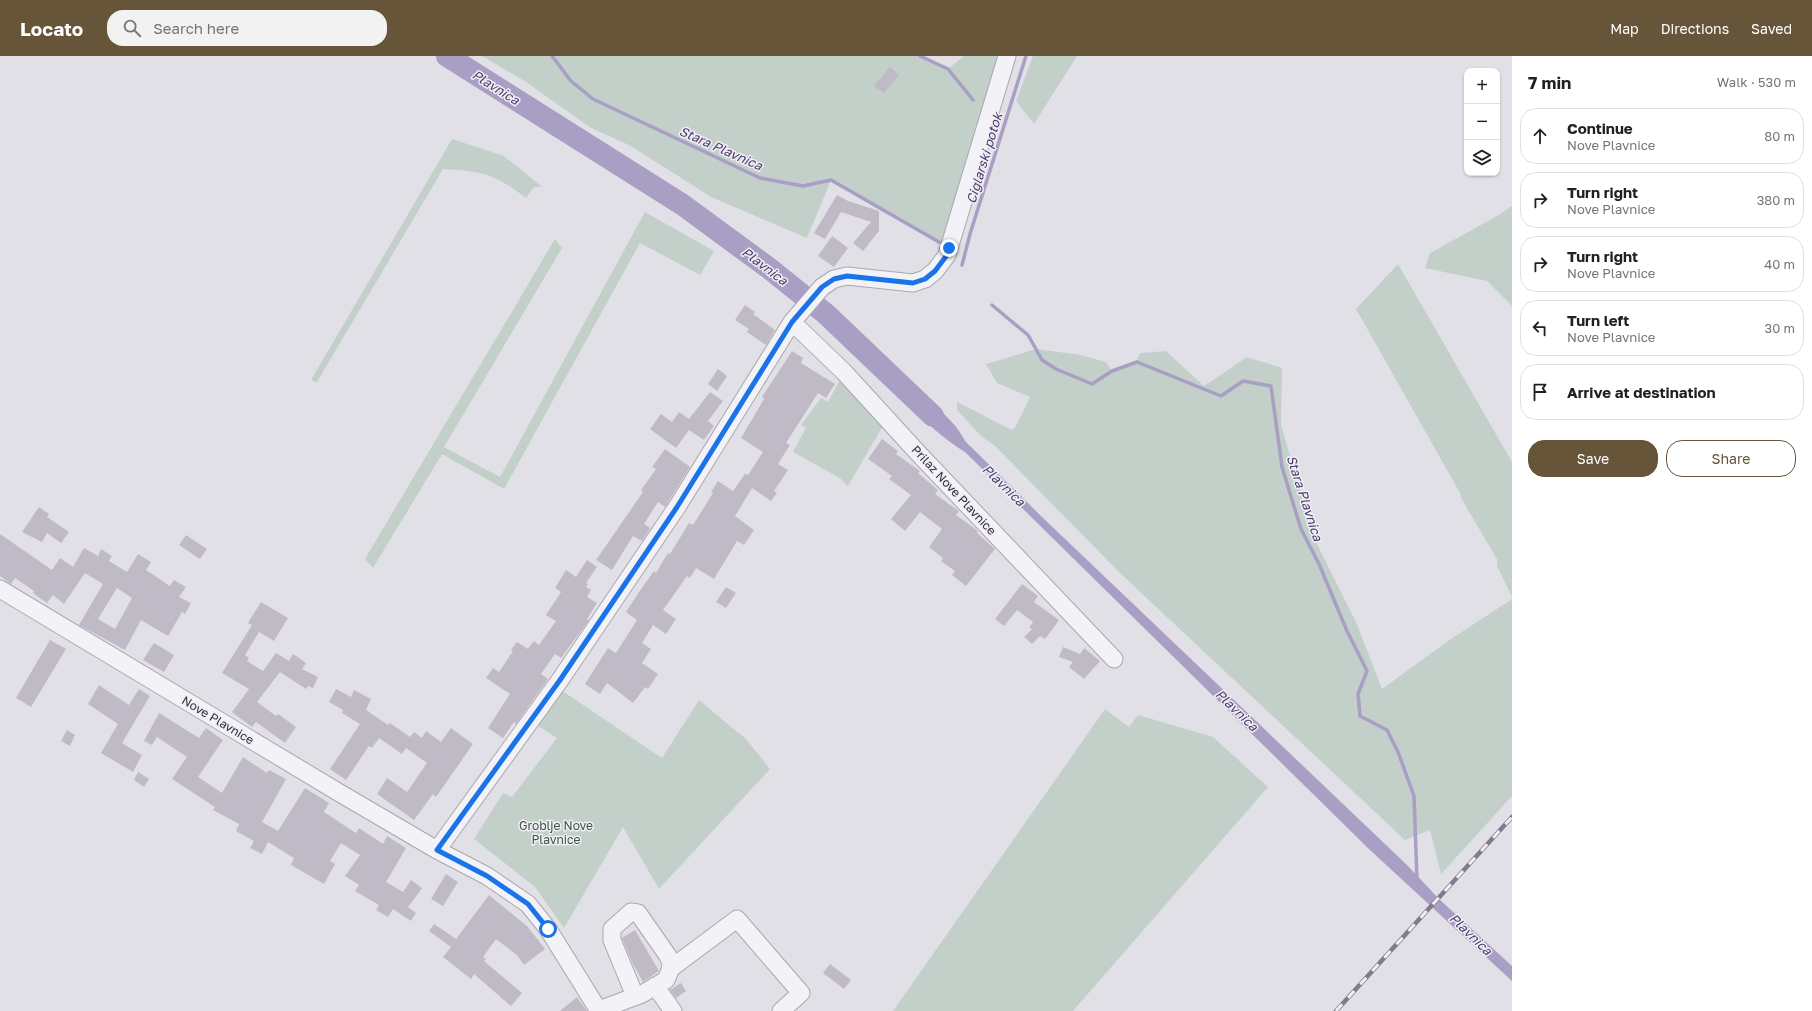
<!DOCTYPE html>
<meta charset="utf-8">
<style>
body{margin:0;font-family:"Golos Text",sans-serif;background:#f2f2f2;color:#202124}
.controls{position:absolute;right:12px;top:12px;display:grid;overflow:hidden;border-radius:8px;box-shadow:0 1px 3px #0004}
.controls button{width:36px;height:36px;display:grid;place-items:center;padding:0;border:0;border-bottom:1px solid #e0e0e0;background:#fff;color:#202124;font:20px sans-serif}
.stop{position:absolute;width:12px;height:12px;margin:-9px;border:3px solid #1a73e8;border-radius:50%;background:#fff}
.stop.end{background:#1a73e8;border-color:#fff;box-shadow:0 1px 4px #0008}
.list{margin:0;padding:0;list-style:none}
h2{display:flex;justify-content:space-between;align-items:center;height:52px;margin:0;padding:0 16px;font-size:17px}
h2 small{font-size:13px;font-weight:400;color:#757577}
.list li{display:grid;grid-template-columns:26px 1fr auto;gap:12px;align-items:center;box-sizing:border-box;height:56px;margin:0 8px 8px;padding:0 8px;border:1px solid #e0e0e0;border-radius:16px}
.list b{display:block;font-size:15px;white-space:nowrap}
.list p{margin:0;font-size:13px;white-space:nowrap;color:#757577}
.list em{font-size:13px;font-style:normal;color:#757577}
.actions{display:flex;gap:8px;padding:12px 16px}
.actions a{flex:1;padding:9px 0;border:1px solid #675539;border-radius:16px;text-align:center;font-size:14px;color:#675539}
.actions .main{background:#675539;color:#fff}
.icon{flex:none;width:22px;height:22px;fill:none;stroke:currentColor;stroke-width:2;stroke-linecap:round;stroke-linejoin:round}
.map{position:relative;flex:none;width:1512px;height:955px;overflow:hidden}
header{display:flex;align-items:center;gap:24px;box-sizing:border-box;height:56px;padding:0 20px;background:#675539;color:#fff}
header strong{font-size:19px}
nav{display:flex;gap:22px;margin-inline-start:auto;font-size:14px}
.search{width:280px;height:36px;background:#f2f2f2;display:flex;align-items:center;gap:10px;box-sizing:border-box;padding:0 14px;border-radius:16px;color:#757577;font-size:15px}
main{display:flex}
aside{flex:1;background:#fff}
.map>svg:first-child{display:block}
</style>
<header>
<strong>Locato</strong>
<div class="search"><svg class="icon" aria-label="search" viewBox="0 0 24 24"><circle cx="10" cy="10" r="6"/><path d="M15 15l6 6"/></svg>Search here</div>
<nav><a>Map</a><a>Directions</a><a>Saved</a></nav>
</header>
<main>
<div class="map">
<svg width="1512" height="955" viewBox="0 0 1512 955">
<rect width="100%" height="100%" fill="#e2e0e7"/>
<path fill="#c2d0c9" d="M482 0H920L948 13 964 0H1007L949 192 831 124 807 182 711 141 631 90 591 72 526 26Z
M1033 0H1077L1034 68 1016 45Z
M452 83 504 100 542 131H534L526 142C495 118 482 115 443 113L317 326 311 324Z
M1512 150V250L1487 225 1425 212 1430 197 1497 160Z
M645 156 714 195 700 219 640 187 504 433 442 398 373 512 365 503 555 183 562 192 444 391 500 421Z
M1398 208 1512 406V541L1497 510V503L1461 442 1460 437 1356 253Z
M1036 293 1081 299 1106 306 1112 315 1136 306 1140 297 1166 295 1204 330 1247 301 1282 312 1281 369 1314 482 1356 566 1382 633 1448 585 1512 543V740L1441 818 1430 774 1405 784 1120 517 995 390 981 380 957 354V346L1012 374 1016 370 1030 341 997 327 986 308Z
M844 316 887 363 848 430 840 422 793 396 806 372 801 369 821 342 828 346Z
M555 630 662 702 699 644 746 683 770 713 659 833 623 771 564 872 535 831 474 783 503 737 512 741 557 682 530 665Z
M1105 653 1129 671 1138 659 1213 681 1268 731 1073 955H893Z"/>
<path fill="#a99ec3" d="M911 339C932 344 956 366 965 385L1042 461 1407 809 1439 843 1512 910V925L1370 794 965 396C944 383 924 366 909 346Z"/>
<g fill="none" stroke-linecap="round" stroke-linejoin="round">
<path stroke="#a99ec3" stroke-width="3.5" d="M552 0 571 25 593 43 760 122 803 130 831 124 939 186
M920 0 948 13 973 44
M962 209 970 178 1026 0
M992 249 1028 279 1042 304 1056 313 1092 328 1112 315 1137 306 1221 340 1243 325 1271 330 1282 411 1301 473 1319 508 1347 575 1367 615 1358 638 1360 660 1387 674 1398 696 1414 740 1417 824"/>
<path stroke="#a99ec3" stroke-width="22" d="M447 0 683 149 770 213 826 258 933 360"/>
</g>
<path fill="#bfbac6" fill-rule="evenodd" d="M890 11 899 19 884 37 874 30Z
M837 139 848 145 879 155V175L863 195 853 187 871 166 841 156 825 183 814 177Z
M832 180 848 192 834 211 818 200Z
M745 249 755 256 753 258 775 274 766 289 747 276 749 273 735 264Z
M792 295 803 302 801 307 835 328 826 342 818 337 786 387 790 389 778 408 788 414 774 435 777 437 771 445 752 432 735 460 754 474 744 489 737 485 714 523 696 512 690 522 687 520 663 554 676 563 666 578 653 569 642 587 651 593 642 607 658 618 648 633 645 631 633 647 607 627 600 638 585 628 608 592 616 597 637 564 626 556 639 536 654 515 656 517 668 497 670 498 689 467 693 469 713 437 711 436 718 425 733 435 745 418 748 419 763 396 741 382 764 343 762 341Z
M718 313 727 320 717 335 708 328Z
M710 336 723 345 708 365 714 370 704 384 689 374 676 392 650 373 661 358 672 366 679 356 689 363Z
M882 383 898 395 896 398 920 415 918 417 938 434 935 438 959 455 956 459 978 475 977 477 995 493 966 530 952 519 955 515 941 505 943 502 929 491 942 473 920 456 905 475 891 463 911 439 889 423 892 420 868 403Z
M665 393 690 411 665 451 658 446 644 468 650 472 642 485 633 480 612 514 596 504 643 436 641 434 656 413 652 411Z
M39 451 49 458 47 461 69 476 61 487 47 477 42 486 22 476Z
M0 478 52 514 60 502 73 511 84 492 98 500 101 493 112 500 109 505 127 516 138 498 151 506 146 514 170 530 174 524 186 531 179 541 191 547 185 558 182 556 168 580 141 564 125 594 79 569 103 528 85 517 64 548 53 539 47 547 33 537 34 535 15 522 11 528 0 520ZM117 532 132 542 115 573 98 563Z
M186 479 207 493 200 503 179 489Z
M587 504 597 511 586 527 588 528 586 531 591 534 587 541 597 547 587 563 589 564 561 602 555 598 541 618 548 623 516 668 514 666 503 682 488 672 510 638 486 622 493 612 499 616 513 595 511 594 517 586 528 593 534 585 539 589 556 565 546 559 561 536 555 532 566 514 576 521Z
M1022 528 1038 540 1034 546 1059 564 1045 583 1040 580 1032 588 1024 581 1032 573 1029 572 1033 566 1017 554 1004 570 995 563Z
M726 531 736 537 726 552 716 546Z
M261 546 288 562 274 585 259 576 245 599 249 602 247 605 263 615 276 597 289 605 293 598 306 607 302 613 318 621 313 632 308 630 306 633 280 616 257 646 276 660 278 658 296 671 285 687 256 666 252 671 232 656 249 633 222 617 252 569 248 567Z
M50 584 66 593 31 651 16 642Z
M154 587 174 599 164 616 143 604Z
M1063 591 1080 598 1084 592 1100 605 1084 623 1069 611 1073 606 1059 601Z
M99 629 129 649 139 633 150 640 122 687 142 699 133 716 101 697 118 668 88 648Z
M336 633 351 641 354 634 371 643 366 654 388 669 390 667 410 681 414 676 422 682 426 675 441 686 451 672 473 688 436 741 433 738 414 764 377 738 387 722 407 736 427 707 406 692 402 698 379 682 372 692 369 690 346 724 330 713 360 668 342 657 343 654 329 646Z
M159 657 199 682 206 672 223 684 198 721 222 737 243 701 267 717 269 714 286 723 262 766 278 775 305 732 329 747 324 756 356 777 359 772 383 788 387 780 406 792 386 826 403 836 411 824 422 832 408 851 416 857 411 865 393 853 388 861 376 854 379 849 355 835 359 829 345 820 360 799 341 787 330 805 335 808 324 828 291 809 294 802 268 786 262 798 250 792 254 785 236 775 239 768 213 754 215 751 172 723 187 701 157 681 152 689 144 685Z
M67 674 75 679 70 690 61 685Z
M138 716 149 723 144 731 134 724Z
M446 818 458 826 443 850 431 843Z
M489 839 527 870 545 893 524 909 517 899 496 883 483 901 486 903 484 905 522 937 511 950 474 918 471 923 443 901 451 891 429 875 434 868 456 883Z
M635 874 659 915 643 926 632 906 622 882Z
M830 908 851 924 844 933 823 917Z
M681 927 686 935 676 942 670 934Z
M577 941 587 955H560Z"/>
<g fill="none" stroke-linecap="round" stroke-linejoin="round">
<g stroke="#a9a6b0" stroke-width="19">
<path id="minor" d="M792 266 844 316 918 397 1114 603
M0 533 338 736 437 794 487 820 528 848 548 873 599 955
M437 794 560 624 677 451 792 266 822 231 834 223 847 220 913 227 925 223 935 215 947 199 1007 0
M670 913 737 863 801 937 781 955
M655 930 673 955
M599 954 642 938 666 924 672 910 668 900 638 857 631 856 612 873V884L635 940"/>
</g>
<use href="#minor" stroke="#f3f2f6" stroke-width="17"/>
<g stroke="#827b8f" stroke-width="4.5">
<path id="rail" d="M1336 955 1512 761"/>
</g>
<use href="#rail" stroke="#f1eff5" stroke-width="3" stroke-dasharray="9" stroke-linecap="butt"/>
</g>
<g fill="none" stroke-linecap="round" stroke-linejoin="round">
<path stroke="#1a73e8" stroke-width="5" d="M548 873 528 848 487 820 437 794 560 624 677 451 792 266 822 231 834 223 847 220 913 227 925 223 935 215 947 199 949 192"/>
</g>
<g text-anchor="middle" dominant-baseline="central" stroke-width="3" stroke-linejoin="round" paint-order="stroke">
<g font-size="12" fill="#312a3c" stroke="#f1eff5">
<text transform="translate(954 434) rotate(47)">Prilaz Nove Plavnice</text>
<text transform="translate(218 664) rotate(31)">Nove Plavnice</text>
</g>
<g font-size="12" fill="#39564a" stroke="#f1eff5">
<text x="556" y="769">Groblje Nove<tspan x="556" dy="14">Plavnice</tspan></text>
</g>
<g font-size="13" font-style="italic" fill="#49396b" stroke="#f1eff5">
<text transform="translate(496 31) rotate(32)">Plavnica</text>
<text transform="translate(721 92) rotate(24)">Stara Plavnica</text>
<text transform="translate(984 102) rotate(-73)">Ciglarski potok</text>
<text transform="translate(765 210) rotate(37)">Plavnica</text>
<text transform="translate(1004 429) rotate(44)">Plavnica</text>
<text transform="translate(1305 442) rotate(72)">Stara Plavnica</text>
<text transform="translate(1237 654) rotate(44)">Plavnica</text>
<text transform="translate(1471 878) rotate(44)">Plavnica</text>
</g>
</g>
</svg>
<div class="controls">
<button>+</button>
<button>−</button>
<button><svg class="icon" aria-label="layers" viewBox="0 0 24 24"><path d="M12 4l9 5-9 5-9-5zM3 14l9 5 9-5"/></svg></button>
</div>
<div class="stop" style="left:548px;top:873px"></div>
<div class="stop end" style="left:949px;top:192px"></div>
</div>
<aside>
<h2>7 min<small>Walk · 530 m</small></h2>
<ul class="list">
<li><svg class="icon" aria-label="ahead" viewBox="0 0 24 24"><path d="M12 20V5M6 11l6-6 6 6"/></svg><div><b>Continue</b><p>Nove Plavnice</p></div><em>80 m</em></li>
<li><svg class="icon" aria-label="right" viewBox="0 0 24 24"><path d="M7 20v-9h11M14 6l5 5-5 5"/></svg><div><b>Turn right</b><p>Nove Plavnice</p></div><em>380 m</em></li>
<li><svg class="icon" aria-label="right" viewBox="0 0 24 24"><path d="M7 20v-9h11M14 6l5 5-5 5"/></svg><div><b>Turn right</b><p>Nove Plavnice</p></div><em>40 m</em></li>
<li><svg class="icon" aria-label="left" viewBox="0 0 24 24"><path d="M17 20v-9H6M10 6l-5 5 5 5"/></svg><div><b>Turn left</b><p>Nove Plavnice</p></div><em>30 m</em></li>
<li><svg class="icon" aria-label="arrive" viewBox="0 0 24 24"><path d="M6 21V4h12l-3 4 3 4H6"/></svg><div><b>Arrive at destination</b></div></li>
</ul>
<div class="actions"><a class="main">Save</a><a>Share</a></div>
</aside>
</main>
